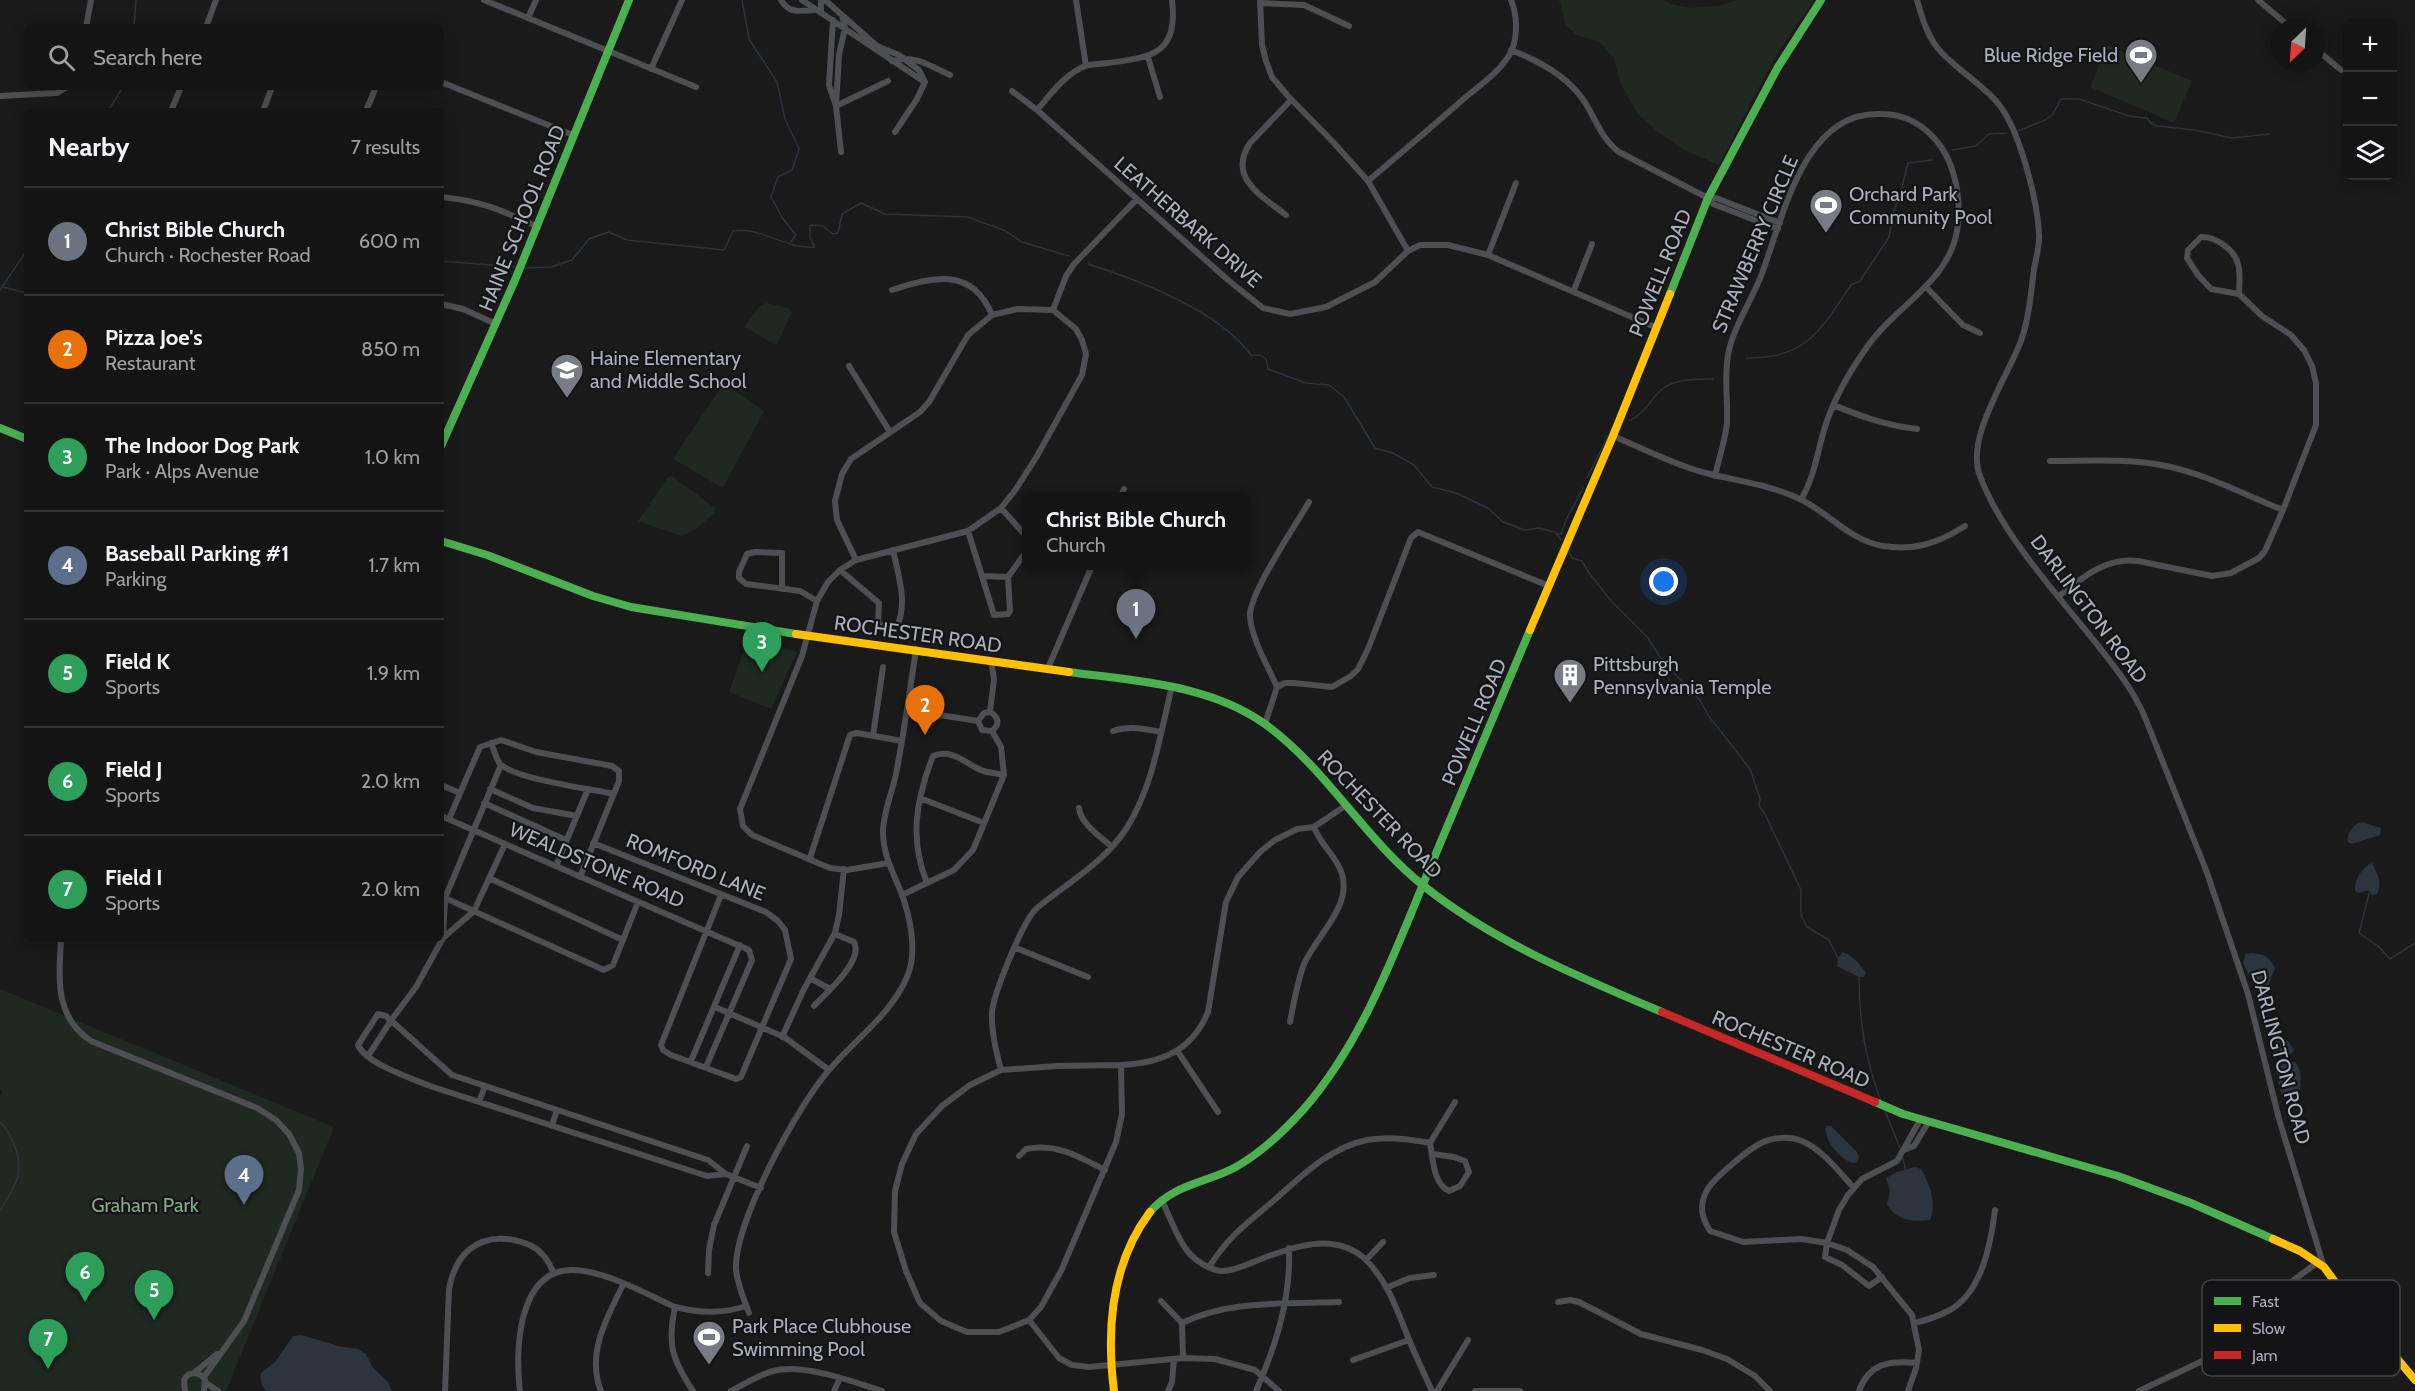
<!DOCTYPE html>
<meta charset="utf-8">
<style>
body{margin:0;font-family:Cabin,sans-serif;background:#1d1d1d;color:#f1f3f6}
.controls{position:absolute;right:18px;top:18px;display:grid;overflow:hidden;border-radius:9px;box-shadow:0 3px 15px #0003}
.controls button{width:54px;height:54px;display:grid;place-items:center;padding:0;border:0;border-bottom:2px solid #333334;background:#141414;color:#f1f3f6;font:30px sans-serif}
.compass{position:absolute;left:2271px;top:18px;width:54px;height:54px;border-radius:50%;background:#141414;box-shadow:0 3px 15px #0003;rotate:205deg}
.you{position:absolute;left:1664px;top:582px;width:21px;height:21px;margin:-15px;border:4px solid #fff;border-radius:50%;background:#1a73e8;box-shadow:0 0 0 9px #1a73e833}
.badge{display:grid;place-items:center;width:39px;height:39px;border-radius:50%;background:#8c9099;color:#fff;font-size:20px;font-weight:700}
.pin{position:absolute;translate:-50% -50px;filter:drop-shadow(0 2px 3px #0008)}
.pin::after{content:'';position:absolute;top:32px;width:21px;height:18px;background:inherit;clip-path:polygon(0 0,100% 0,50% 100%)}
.popup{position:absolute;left:1022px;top:492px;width:228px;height:78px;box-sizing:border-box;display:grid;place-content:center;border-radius:9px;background:#141414;filter:drop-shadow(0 2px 4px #0005);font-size:20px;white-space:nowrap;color:#9d9ea0}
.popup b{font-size:22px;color:#f1f3f6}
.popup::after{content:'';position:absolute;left:50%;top:100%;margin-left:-12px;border:12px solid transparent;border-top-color:#141414}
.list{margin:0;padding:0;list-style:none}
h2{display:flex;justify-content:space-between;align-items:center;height:78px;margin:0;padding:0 24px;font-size:26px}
h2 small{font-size:20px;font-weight:400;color:#9d9ea0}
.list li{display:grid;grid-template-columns:39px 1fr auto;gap:18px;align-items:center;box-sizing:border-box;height:108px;padding:0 24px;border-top:2px solid #333334}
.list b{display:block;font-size:22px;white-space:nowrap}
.list p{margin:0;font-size:20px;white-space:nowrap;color:#9d9ea0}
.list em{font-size:20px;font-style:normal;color:#9d9ea0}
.icon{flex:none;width:33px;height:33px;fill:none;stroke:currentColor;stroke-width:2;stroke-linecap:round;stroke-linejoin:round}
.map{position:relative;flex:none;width:2415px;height:1391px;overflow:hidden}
.search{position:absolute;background:#141414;box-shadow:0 3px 15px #0003;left:24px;top:24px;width:420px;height:66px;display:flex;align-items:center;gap:15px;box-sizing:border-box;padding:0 21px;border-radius:9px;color:#9d9ea0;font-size:22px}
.panel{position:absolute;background:#141414;box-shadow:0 3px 15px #0003;left:24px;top:108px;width:420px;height:834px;border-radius:9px}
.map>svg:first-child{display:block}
</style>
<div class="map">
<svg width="2415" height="1391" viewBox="0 0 2415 1391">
<rect width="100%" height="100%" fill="#1a1a1a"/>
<path fill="#1f2821" d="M1559 0H1663L1674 5 1693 8 1719 6 1737 0H1814L1774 59 1719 165 1682 149 1658 132 1637 113 1620 82 1614 58 1599 42 1577 35 1566 26Z
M2107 45 2192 81 2174 123 2090 87Z
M766 303 788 308 792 312 777 344H774L744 327 760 306Z
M724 383 764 411 723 488 673 459Z
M672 476 715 508V512L696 529 681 536 638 521 668 477Z
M748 638 797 652 771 709 729 692Z
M0 989 334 1127 226 1391H0V1095H2L0 1088Z"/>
<path fill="#2c343d" d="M2362 822 2381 828 2380 835 2352 844 2348 842 2347 839C2350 830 2353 824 2362 822Z
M2372 863C2377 874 2383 881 2377 894L2371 895 2370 890 2359 893 2355 891C2354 880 2362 867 2372 863Z
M1843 952C1853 956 1860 964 1866 973L1864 977H1859L1837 966 1838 958Z
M2252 953C2264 954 2270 957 2275 968L2269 984 2262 993 2254 986 2243 962 2246 954Z
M2277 1035C2286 1036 2289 1043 2294 1050L2289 1056 2278 1055 2271 1051V1040Z
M2288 1062H2295C2302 1070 2301 1081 2300 1090L2282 1097 2275 1068Z
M1826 1126H1831L1857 1152 1859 1157 1856 1163C1843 1164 1822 1139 1826 1126Z
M1915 1167 1921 1169C1930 1183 1937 1205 1930 1220 1912 1222 1896 1221 1887 1204L1890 1191 1886 1178 1897 1172Z
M301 1335 342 1347 358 1349 366 1354 373 1368 388 1382 392 1391H267C261 1387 260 1380 261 1373L275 1362 293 1336Z"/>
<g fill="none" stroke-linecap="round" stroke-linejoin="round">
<path stroke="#2c343d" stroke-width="1.5" d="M742 0 749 39 777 82 785 119 799 149 792 170 778 177 771 197 783 219 796 235 790 243
M134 27 136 0
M108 111 123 87
M2018 131 2045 120 2053 114 2061 99H2079L2129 116 2147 118 2151 123 2157 126 2195 130 2232 138 2270 134
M1952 150 1976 146 1989 134 2007 133
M441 261 515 267
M1088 264C1139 280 1219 311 1251 355H1260L1266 359 1268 369 1306 383 1329 385 1344 397 1375 448 1393 453 1414 465 1432 487 1456 493 1488 508 1503 522 1525 530 1539 528 1555 532 1561 540
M523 268 551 267 572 260 589 239 609 232 627 240 724 250 733 231C761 226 786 250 815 247L810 238V225L823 226 833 234 838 233 842 214 861 203 885 214 967 217 1004 230 1022 242 1069 256
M3 287 27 293
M0 290 27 250
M1746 358C1806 359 1820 331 1851 285L1860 281 1889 237 1893 213 1900 195 1908 163 1932 160
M1630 420C1649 411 1650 397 1665 387 1678 379 1698 379 1713 379
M1587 478 1612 428
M1557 534H1561L1566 520 1583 488
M1568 549 1572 558 1582 561 1589 573 1612 602 1648 638 1663 662 1700 700 1708 715 1750 769 1760 799 1759 806 1765 814 1801 890V915L1807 927 1829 940 1838 958
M2370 890 2359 933 2378 946 2390 959 2415 943
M1859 977C1859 1020 1865 1061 1881 1101
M1885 1111 1900 1148
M0 1122C12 1134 22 1158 18 1176 15 1188 6 1200 0 1211
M1902 1156 1906 1171"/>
<path stroke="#4e4f53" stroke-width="6" d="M484 0 696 87
M781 0C789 14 800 11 814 10
M802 0 923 81
M825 0 877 46 899 55 919 70 925 82 917 99 895 132
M1076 0 1086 66
M1260 0 1262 45 1266 61 1272 77 1287 95 1333 142 1368 181 1408 251
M1917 0C1922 18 1928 39 1942 53 1958 70 1980 83 1996 101 2019 126 2037 199 2039 233 2040 245 2036 258 2034 269 2031 293 2029 318 2021 341 2007 378 1965 438 1980 476 2002 535 2057 594 2096 643 2114 666 2132 688 2144 715L2206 870 2248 994 2279 1119 2324 1267
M2258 0 2290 27
M1261 3 1304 5 1349 26
M821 13V0
M528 18 536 0
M833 20 829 85 836 106 839 55 845 28 842 15
M86 27 91 0
M206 27 216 0
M2316 49 2341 70
M1511 50C1537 60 1565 75 1582 98 1595 116 1600 138 1619 152L1708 198 1713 204 1778 229
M1148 57 1160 97
M892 61C914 54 930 66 950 75
M651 69 682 0
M441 82 573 135
M1012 91 1037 110 1228 280 1263 308 1290 314 1326 307 1375 282 1408 251 1420 245H1448L1488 255 1655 327
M0 96 57 93 67 87
M1037 110C1051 94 1064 75 1085 66 1092 64 1101 64 1108 63 1153 57 1178 54 1172 0
M171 111 181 87
M263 111 272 87
M366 111 376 87
M841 152 836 106 888 81
M1368 181C1401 153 1434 125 1467 96 1483 83 1503 69 1512 50 1518 34 1517 15 1511 0
M441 197C482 201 501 210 538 227
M1708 198H1716L1780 223
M1286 215C1262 196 1227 178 1250 143L1291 100
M1488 255 1516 183
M1926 287 1963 325 1980 333
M892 290C932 277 972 266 992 315
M1574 290 1592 244
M441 304 463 309 496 324
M1053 310 1066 276 1074 264 1136 200
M849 366 890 432
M1833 405C1861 416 1886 426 1917 429
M1613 436C1642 448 1672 464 1702 472 1735 481 1769 484 1800 499 1829 513 1849 540 1883 546 1915 551 1938 543 1965 526
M2050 461C2088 461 2127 458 2166 466 2206 474 2245 495 2283 510
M1715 476C1719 458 1725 441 1727 423 1728 400 1724 377 1728 355 1733 327 1751 302 1761 276 1783 219 1803 110 1881 114 1900 114 1917 121 1930 134 1955 157 1962 198 1957 231 1948 283 1895 306 1867 347 1850 371 1834 398 1825 427 1817 452 1815 476 1801 500
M1121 496 1124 489
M1001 508 1026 536
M968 531 994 615 1008 614 1010 611 1008 577 1026 552
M856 560 837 520 835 501 842 474 851 459 920 412 929 402 968 335 992 315 1018 309 1053 310 1076 329 1082 340 1086 354 1082 375 1037 456 1016 489 1001 508 968 531 856 560 840 570 828 582 817 601 802 656 740 809 743 826 752 835 830 868 847 870 888 863
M840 570 879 603 878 623 880 625 897 626C908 603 898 574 893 550
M982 576 1008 577
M782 589V553L755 552 747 554 739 572V578L746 584 800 591 817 601
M2059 596C2083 577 2106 557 2138 561L2212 576 2231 573 2259 558 2265 551 2283 510 2316 425V383L2312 366 2304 350 2291 335 2262 316 2239 294 2211 289 2198 275 2187 258 2188 250 2201 237C2215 236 2235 250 2238 264 2241 274 2239 285 2239 294
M1048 668 1092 566
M1277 687C1268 666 1253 642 1250 618 1247 596 1296 525 1309 502
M907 710 978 721
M990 712 994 679 991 661
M990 712 984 713 978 721 982 730 992 731
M990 712C999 717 1000 724 992 731
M1265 724 1277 687 1285 683H1294L1332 687 1351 676 1358 669 1368 649 1411 538 1418 532 1549 586
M1113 731C1129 725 1144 729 1161 732
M873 736 883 667
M491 743C494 749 496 759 500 764 515 779 591 789 614 794
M441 785 460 793
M490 789 533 808 577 816
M920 798 984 823
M484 803 566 840
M1079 808C1080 823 1101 837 1112 847
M441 816 749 950 752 960 706 1067
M449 819 480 747 501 740 536 752 612 766 619 771V781L580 877
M593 843 766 912 778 921 785 930 791 959 743 1072 741 1077 736 1079 671 1055 663 1050 661 1045 721 895
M810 858 850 735 857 733 902 741
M556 866 588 789
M489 878 623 940
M927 883C909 839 916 800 933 756 951 748 965 763 981 770 987 773 997 773 1004 775
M902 895 954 870 973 850 1004 775 1001 747 992 731
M445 898 604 970 613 965 638 902
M443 938 474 911 505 844
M61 939C59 977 54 1017 91 1041L257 1108 276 1120 289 1134 299 1153 301 1169 299 1190 244 1321 204 1377
M1016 948 1088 977
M810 978 830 989
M814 1006C826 993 864 961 854 942L835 934
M715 1007 784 1037 829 1070
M1290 1022C1294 1002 1297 983 1304 964 1316 936 1352 907 1342 874 1337 856 1320 845 1314 827
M782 1037 804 989 835 933 839 915 844 869
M1178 1052 1218 1112
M368 1056 392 1019 416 987 443 938 445 898 501 765
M691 1061 740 945
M1121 1065 1057 1066 1001 1070 970 1085 942 1106 916 1134 902 1164 895 1191 894 1232 906 1271 920 1303 941 1321 967 1332H999L1029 1320 1041 1307 1062 1269 1116 1142 1122 1114 1121 1065C1161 1063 1192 1051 1208 1012L1226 902 1238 877 1260 852 1275 840 1297 829 1314 827 1345 806
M1001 1070C996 1052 991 1032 992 1012 994 993 1023 920 1037 908 1067 883 1104 863 1126 829 1153 787 1160 735 1172 686
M479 1102 485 1086
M552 1125 557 1110
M1430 1143C1433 1158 1433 1184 1449 1191L1460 1186 1469 1172 1465 1161 1454 1157 1433 1154
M1430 1143 1455 1102
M1904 1150 1914 1146 1928 1123
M1019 1156 1026 1149C1057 1143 1078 1156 1105 1170
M726 1174 707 1176 430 1086C411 1078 366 1064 358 1045L378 1014 386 1016 452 1075 708 1160 726 1174 761 1188
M1854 1188C1839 1172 1823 1150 1802 1141 1790 1136 1773 1137 1761 1143 1749 1149 1711 1180 1706 1192 1699 1207 1702 1218 1710 1231L1743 1242 1801 1239 1827 1243 1839 1210 1848 1195 1862 1179 1897 1161 1920 1120
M1162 1201C1171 1218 1176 1238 1189 1253 1196 1261 1210 1270 1221 1271 1231 1272 1246 1265 1256 1261 1291 1247 1336 1230 1367 1261 1389 1284 1396 1308 1408 1337 1415 1355 1424 1373 1432 1391
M1366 1260 1383 1242
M1209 1267C1230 1235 1244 1226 1272 1202 1301 1177 1328 1148 1367 1140 1387 1136 1410 1139 1430 1143
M708 1273 709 1250 714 1225 747 1146
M1882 1277 1869 1286 1842 1265 1825 1257 1827 1243 1847 1250 1873 1267 1912 1315 1919 1350 1916 1368 1908 1391
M1388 1287 1410 1278 1434 1275
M1161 1301 1182 1323 1183 1358
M1558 1302 1570 1300 1579 1302 1641 1334 1702 1350 1727 1359 1755 1376 1770 1391
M675 1307C667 1345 672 1359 693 1391
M749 1313C744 1299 737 1284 736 1269 734 1223 798 1105 829 1070 856 1038 890 1016 907 977 918 952 910 916 901 892 893 873 883 854 883 832 883 813 892 793 896 774 904 733 910 691 916 649
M1029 1320 1059 1358 1072 1365 1089 1367 1183 1358 1215 1359 1255 1370 1279 1391
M1182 1323C1230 1300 1286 1304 1339 1302
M1915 1323C1927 1320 1939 1316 1950 1310 1982 1292 1991 1243 1995 1210
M1353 1360 1409 1340
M194 1373 217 1354
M206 1383 218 1391
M185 1391 184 1380C189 1371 199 1371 205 1380L204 1391
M445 1391 449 1289C455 1255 477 1233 514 1240 524 1242 535 1246 542 1254 548 1259 551 1267 554 1274
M520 1391C515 1353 517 1270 572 1270 604 1270 646 1294 675 1307 700 1313 722 1314 746 1306
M601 1391C586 1354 607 1317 623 1285
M731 1391C744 1384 759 1375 773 1371 803 1363 854 1382 882 1391
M834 1391 840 1378
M1168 1391 1172 1382 1174 1359
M1256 1391C1276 1345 1291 1299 1289 1248
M1437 1391 1468 1340
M1475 1391H1520
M1859 1391C1869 1363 1890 1360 1917 1363
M2139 1391 2215 1355 2287 1285 2318 1262"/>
<path stroke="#4caf50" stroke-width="8" d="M1670 294 1708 198 1778 67 1821 0
M0 428 27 439
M441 446 515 280 629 0
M441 541 487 555 593 596 631 607 796 634
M1069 672C1135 681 1209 684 1265 724 1327 769 1365 840 1425 887 1496 943 1579 977 1662 1012
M1875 1102 1903 1114 2118 1176 2191 1203 2273 1239
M1150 1212C1172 1185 1205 1183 1234 1168 1260 1154 1283 1132 1303 1110 1361 1044 1393 957 1426 877 1461 795 1495 712 1530 630"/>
<path stroke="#ffc107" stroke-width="8" d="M1530 630 1613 436 1670 294
M796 634 1069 672
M2273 1239 2300 1251 2324 1267 2349 1301 2415 1380
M1114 1391C1106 1328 1111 1264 1150 1212"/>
<path stroke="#c62828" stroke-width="8" d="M1662 1012 1875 1102"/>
</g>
<defs>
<g id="stadium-pin" transform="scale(1.725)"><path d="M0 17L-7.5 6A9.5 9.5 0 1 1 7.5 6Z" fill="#787b83" stroke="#141416"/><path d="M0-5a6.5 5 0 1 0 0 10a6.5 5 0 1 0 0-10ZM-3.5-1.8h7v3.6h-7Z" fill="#fff"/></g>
<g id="school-pin" transform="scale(1.725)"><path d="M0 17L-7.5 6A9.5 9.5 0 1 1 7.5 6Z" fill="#787b83" stroke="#141416"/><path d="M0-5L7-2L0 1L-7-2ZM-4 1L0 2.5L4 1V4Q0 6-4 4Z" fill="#fff"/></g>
<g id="building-pin" transform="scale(1.725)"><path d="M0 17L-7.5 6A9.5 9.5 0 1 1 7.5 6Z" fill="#787b83" stroke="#141416"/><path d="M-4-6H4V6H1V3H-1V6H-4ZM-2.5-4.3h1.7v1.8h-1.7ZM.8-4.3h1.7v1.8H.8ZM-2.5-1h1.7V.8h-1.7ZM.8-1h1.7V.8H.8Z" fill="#fff"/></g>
</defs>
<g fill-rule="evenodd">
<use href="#stadium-pin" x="2141" y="55"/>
<use href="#stadium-pin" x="1826" y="205"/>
<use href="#school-pin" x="567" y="370"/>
<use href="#building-pin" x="1570" y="675"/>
<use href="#stadium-pin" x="709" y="1337"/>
</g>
<g text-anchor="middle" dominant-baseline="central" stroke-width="4.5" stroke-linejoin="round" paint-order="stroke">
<g font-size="20" fill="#abafbb" stroke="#141416" text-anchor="start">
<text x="2118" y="55" text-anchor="end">Blue Ridge Field</text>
<text x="1849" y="194">Orchard Park<tspan x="1849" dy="23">Community Pool</tspan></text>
<text x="590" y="358">Haine Elementary<tspan x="590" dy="23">and Middle School</tspan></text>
<text x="1593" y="664">Pittsburgh<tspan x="1593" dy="23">Pennsylvania Temple</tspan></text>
<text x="732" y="1326">Park Place Clubhouse<tspan x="732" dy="23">Swimming Pool</tspan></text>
</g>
<g font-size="20" fill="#abafbb" stroke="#141416">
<text transform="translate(522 218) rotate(-68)">HAINE SCHOOL ROAD</text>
<text transform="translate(1188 222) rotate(41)">LEATHERBARK DRIVE</text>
<text transform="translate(1755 244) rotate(-67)">STRAWBERRY CIRCLE</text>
<text transform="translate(1660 273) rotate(-68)">POWELL ROAD</text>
<text transform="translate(2089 609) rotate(53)">DARLINGTON ROAD</text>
<text transform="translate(918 634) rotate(8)">ROCHESTER ROAD</text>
<text transform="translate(1474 722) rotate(-67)">POWELL ROAD</text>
<text transform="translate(1380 814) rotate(46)">ROCHESTER ROAD</text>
<text transform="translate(597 865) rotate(23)">WEALDSTONE ROAD</text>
<text transform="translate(696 867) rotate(22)">ROMFORD LANE</text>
<text transform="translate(1791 1049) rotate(23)">ROCHESTER ROAD</text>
<text transform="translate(2281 1057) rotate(75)">DARLINGTON ROAD</text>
</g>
<g font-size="20" fill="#81a784" stroke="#141416">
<text x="145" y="1205">Graham Park</text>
</g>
</g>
<rect x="2202" y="1280" width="198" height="96" rx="9" fill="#141416" stroke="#414248" stroke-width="1.5"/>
<rect x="2214" y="1297" width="27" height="8" fill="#4caf50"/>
<rect x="2214" y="1324" width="27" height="8" fill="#ffc107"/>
<rect x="2214" y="1351" width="27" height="8" fill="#c62828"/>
<g font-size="16" fill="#abafbb">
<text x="2252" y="1307">Fast</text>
<text x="2252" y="1334">Slow</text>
<text x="2252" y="1361">Jam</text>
</g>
</svg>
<div class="controls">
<button>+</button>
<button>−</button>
<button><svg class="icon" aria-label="layers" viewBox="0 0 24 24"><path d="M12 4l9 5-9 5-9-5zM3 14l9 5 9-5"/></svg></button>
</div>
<svg class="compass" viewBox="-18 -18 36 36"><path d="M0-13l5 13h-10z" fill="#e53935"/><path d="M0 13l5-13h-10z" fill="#9d9ea0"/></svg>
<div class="you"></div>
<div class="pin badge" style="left:1136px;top:639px;background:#6b7280">1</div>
<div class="popup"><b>Christ Bible Church</b>Church</div>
<div class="pin badge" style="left:925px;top:735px;background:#e8710a">2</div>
<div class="pin badge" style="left:762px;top:672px;background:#2e9e5b">3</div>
<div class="pin badge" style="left:244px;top:1205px;background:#5c6f8a">4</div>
<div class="pin badge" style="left:154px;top:1320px;background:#2e9e5b">5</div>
<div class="pin badge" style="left:85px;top:1302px;background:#2e9e5b">6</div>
<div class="pin badge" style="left:48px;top:1369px;background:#2e9e5b">7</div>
<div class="search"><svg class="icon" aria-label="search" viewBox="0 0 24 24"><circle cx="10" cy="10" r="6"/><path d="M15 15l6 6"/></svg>Search here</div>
<section class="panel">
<h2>Nearby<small>7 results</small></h2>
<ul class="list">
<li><span class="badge" style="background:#6b7280">1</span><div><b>Christ Bible Church</b><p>Church · Rochester Road</p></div><em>600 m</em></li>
<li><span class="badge" style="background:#e8710a">2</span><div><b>Pizza Joe's</b><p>Restaurant</p></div><em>850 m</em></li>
<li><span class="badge" style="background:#2e9e5b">3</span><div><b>The Indoor Dog Park</b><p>Park · Alps Avenue</p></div><em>1.0 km</em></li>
<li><span class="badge" style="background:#5c6f8a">4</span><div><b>Baseball Parking #1</b><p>Parking</p></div><em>1.7 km</em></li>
<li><span class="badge" style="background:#2e9e5b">5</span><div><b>Field K</b><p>Sports</p></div><em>1.9 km</em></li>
<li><span class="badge" style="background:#2e9e5b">6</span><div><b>Field J</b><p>Sports</p></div><em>2.0 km</em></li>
<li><span class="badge" style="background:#2e9e5b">7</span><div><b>Field I</b><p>Sports</p></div><em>2.0 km</em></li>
</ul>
</section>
</div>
